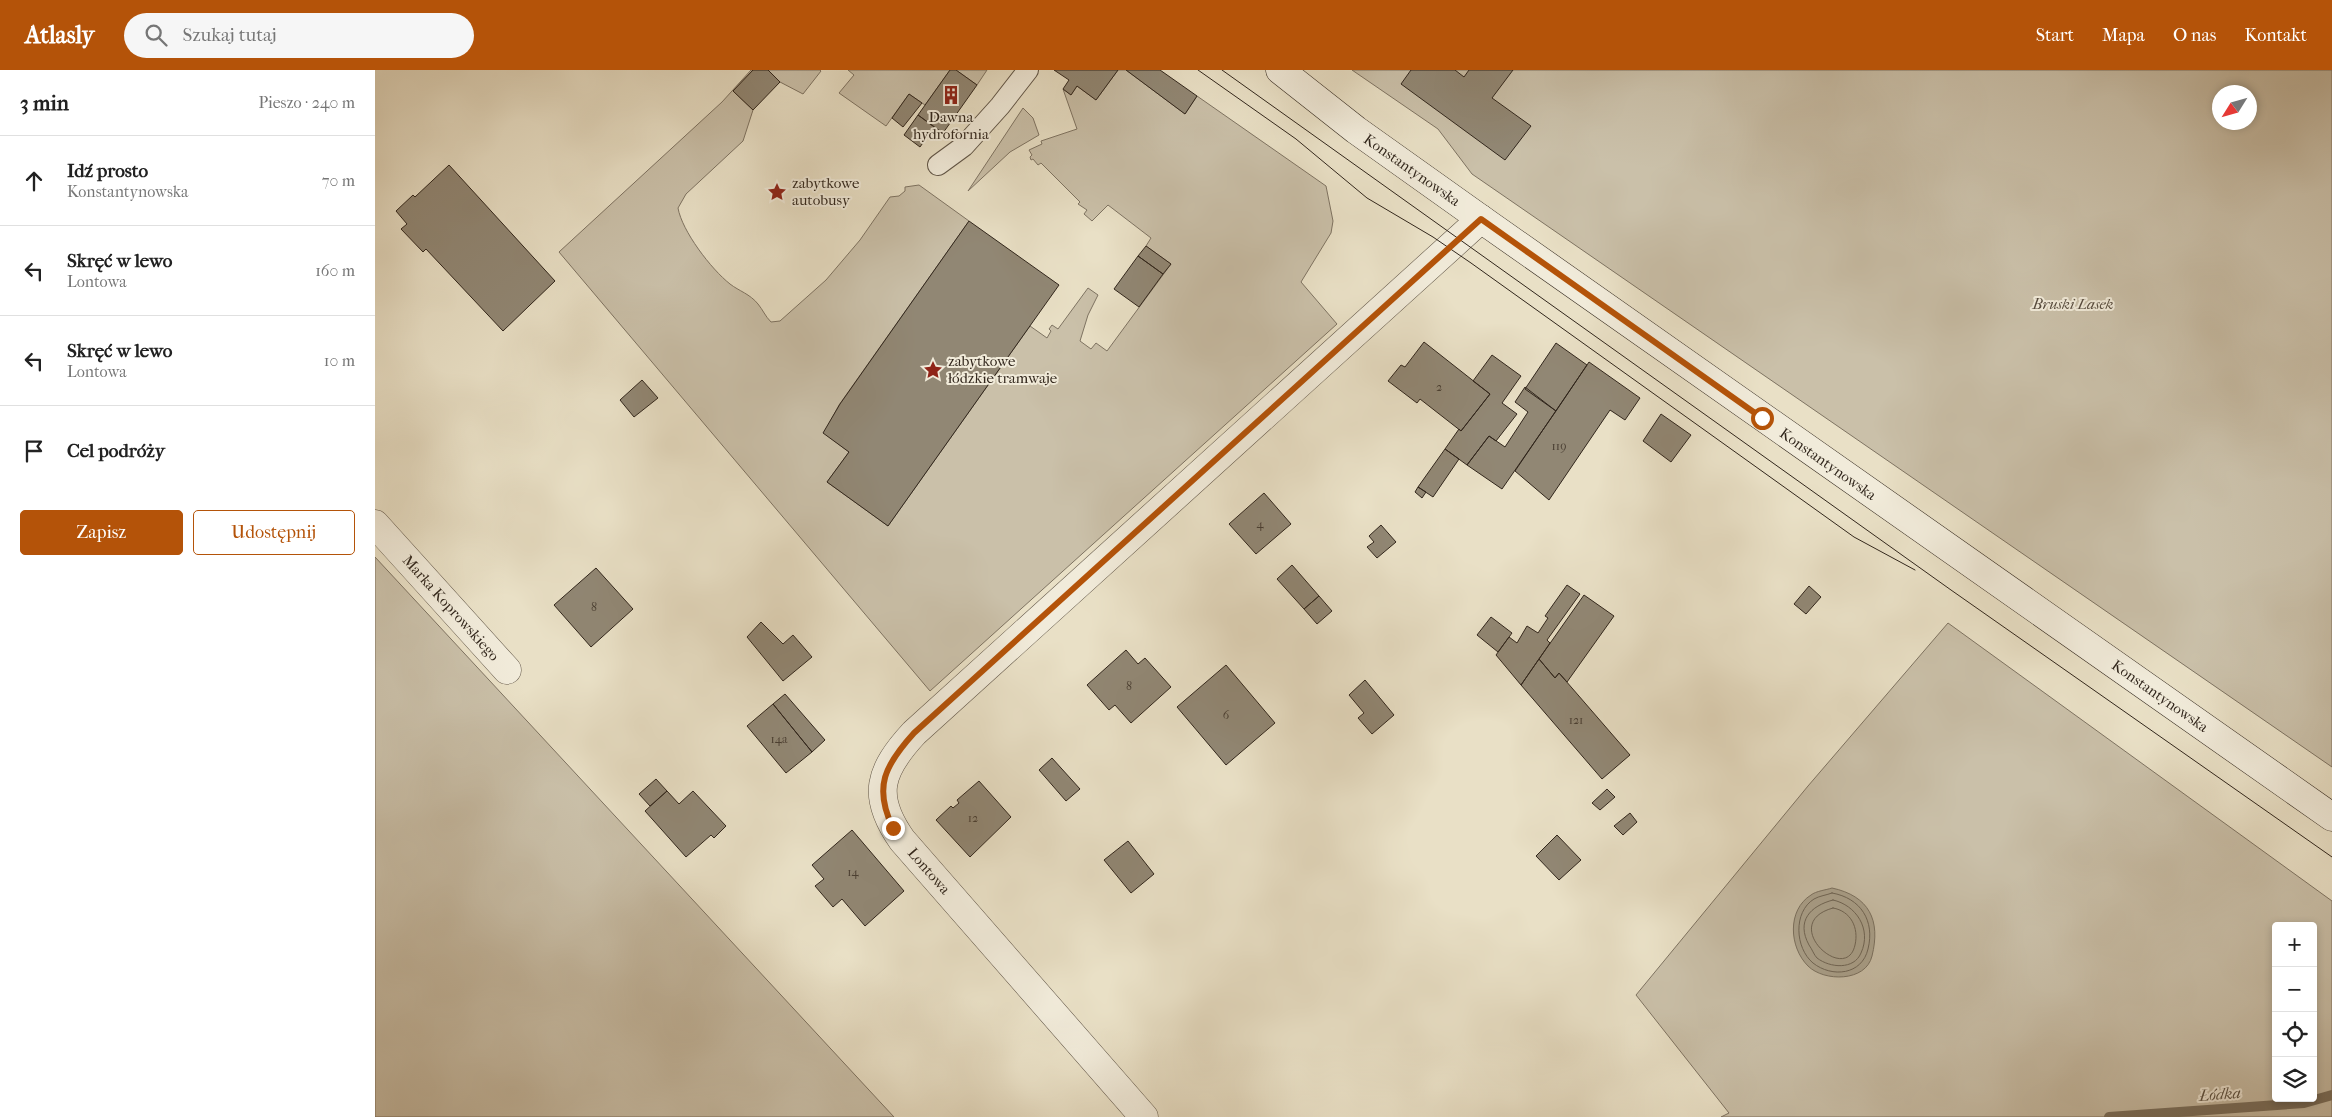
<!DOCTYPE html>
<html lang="pl">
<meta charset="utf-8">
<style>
body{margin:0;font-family:"IM FELL French Canon",serif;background:#f6f6f6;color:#222}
.controls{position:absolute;right:15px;bottom:15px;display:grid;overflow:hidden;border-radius:5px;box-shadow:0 2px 8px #0003}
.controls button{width:45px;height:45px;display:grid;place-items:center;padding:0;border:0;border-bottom:1px solid #e0e0e0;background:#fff;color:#222;font:25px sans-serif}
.compass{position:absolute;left:1837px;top:15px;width:45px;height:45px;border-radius:50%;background:#fff;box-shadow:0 2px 8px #0003;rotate:233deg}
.stop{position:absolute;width:15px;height:15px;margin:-11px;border:4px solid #b45309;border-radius:50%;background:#fff}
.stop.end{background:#b45309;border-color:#fff;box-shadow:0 1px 5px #0008}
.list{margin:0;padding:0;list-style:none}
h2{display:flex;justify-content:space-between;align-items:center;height:65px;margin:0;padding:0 20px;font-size:21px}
h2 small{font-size:16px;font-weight:400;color:#767676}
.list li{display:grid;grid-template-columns:32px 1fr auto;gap:15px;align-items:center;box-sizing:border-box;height:90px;padding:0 20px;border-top:1px solid #e0e0e0}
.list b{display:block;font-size:19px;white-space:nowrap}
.list p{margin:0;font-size:16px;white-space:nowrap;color:#767676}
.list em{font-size:16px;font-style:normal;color:#767676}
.actions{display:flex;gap:10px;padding:15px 20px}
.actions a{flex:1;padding:11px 0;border:1px solid #b45309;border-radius:5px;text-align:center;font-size:18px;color:#b45309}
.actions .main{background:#b45309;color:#fff}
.icon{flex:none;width:28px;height:28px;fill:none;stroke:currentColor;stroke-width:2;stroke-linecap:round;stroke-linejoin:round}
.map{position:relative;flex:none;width:1957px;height:1047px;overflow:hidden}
header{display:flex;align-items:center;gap:30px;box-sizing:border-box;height:70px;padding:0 25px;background:#b45309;color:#fff}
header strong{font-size:24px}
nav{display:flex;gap:28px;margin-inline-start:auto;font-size:18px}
.search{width:350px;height:45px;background:#f6f6f6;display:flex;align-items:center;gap:12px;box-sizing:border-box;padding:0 18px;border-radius:28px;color:#767676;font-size:19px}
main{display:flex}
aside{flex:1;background:#fff}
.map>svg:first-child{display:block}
</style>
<header>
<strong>Atlasly</strong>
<div class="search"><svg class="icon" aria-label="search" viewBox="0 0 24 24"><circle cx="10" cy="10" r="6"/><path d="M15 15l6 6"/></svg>Szukaj tutaj</div>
<nav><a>Start</a><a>Mapa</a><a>O nas</a><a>Kontakt</a></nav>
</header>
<main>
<aside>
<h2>3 min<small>Pieszo · 240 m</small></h2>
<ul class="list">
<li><svg class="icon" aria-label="ahead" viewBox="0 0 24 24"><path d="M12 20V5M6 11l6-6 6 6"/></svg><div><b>Idź prosto</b><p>Konstantynowska</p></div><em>70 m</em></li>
<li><svg class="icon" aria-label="left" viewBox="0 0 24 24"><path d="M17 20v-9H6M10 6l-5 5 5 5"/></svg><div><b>Skręć w lewo</b><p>Lontowa</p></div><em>160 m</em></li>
<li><svg class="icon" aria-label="left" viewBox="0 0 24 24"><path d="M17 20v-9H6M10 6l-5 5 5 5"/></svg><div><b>Skręć w lewo</b><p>Lontowa</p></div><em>10 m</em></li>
<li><svg class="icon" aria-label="arrive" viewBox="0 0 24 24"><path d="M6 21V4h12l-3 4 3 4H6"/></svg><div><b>Cel podróży</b></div></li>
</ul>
<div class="actions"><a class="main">Zapisz</a><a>Udostępnij</a></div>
</aside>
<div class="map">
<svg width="1957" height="1047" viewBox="0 0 1957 1047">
<rect width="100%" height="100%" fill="#e9e0c6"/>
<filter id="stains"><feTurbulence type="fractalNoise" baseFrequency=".004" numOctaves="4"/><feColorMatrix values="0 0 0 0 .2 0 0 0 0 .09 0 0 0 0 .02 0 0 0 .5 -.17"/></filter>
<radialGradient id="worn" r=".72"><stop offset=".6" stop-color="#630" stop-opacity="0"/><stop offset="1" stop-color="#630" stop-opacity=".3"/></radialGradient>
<path fill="#cac0a9" stroke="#7e7362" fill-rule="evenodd" d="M376 0H378L358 21 378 40 368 71 311 124 303 138C307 161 336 199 355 214 364 221 375 224 383 234 388 240 390 246 396 252L405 251 451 210 485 170 515 127 524 126 530 121V117L544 115 594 151 464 335 449 363 474 382 452 412 513 456 655 256 672 268 676 261 674 259 677 255 683 259 713 218 723 225 713 245 705 271 716 279 721 273 732 281 796 194 771 176 776 168 733 135 717 151 709 144 712 140 703 134 705 132 666 93 663 95 658 89 656 90 655 87 657 85 654 80 667 74 666 71 702 59 688 19 696 25 702 16 721 30 743 0H751L810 44 822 26 951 116 958 151 956 163 926 212 962 254 555 621 184 182 347 32Z
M393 0H445L446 1 428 24 405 12Z
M473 0H575L550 35 534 24 511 56 464 23 479 5Z
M581 0H612L602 15Z
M977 0H1957V697L1097 104 1063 59ZM1844 22H1874V52H1844Z
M648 38 658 48 664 65 635 82 593 121Z
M0 487 519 1047H0Z
M1573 553 1957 831V1047H1346L1354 1043 1261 925 1433 716ZM1901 856H1938V1028H1901Z"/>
<path fill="#aaa18c" stroke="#7a705f" d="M1457 818C1494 826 1506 850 1497 886 1491 912 1449 912 1433 896 1414 877 1412 840 1436 825 1441 821 1451 820 1457 818Z"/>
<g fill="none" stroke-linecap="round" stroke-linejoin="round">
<path stroke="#6e6454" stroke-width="1" d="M1457 823C1486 828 1500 851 1493 879 1487 905 1457 908 1438 893 1420 878 1418 842 1439 829 1444 826 1452 825 1457 823Z
M1458 830C1481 835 1497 859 1486 883 1479 900 1455 898 1442 888 1439 885 1437 879 1434 875 1421 851 1435 836 1458 830Z
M1458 838C1476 841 1484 858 1480 875 1471 916 1402 853 1458 838Z"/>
<path stroke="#7a705f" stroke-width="10" d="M1734 1047 1929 1033 1957 1025"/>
</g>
<path fill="#918774" stroke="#31261c" d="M378 0H393L405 12 378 40 358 21Z
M575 0H581L602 15 568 63 543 45Z
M679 0H743L721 30 702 16 696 25 688 19 694 10Z
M751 0H785L822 26 810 44Z
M1036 0H1080L1089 7 1094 0H1138L1117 28 1156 56 1130 90 1026 14Z
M534 24 547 33 528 57 517 48Z
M543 45 559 57 545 77 529 65Z
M74 95 180 211 128 261 51 179 48 182 26 159 32 154 21 141 38 125 40 127Z
M594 151 684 215 513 456 452 412 474 382 448 363 465 334Z
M771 176 796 194 788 204 763 186Z
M763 186 788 204 764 237 739 219Z
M1049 272 1115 324 1086 361 1045 329 1042 333 1013 311 1026 295 1030 297Z
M1181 273 1212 295 1181 341 1150 319Z
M1117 285 1146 306 1127 333 1142 344 1121 371 1114 366 1092 395 1070 379 1084 359 1086 361 1115 324 1098 311Z
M1214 292 1265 328 1250 350 1235 340 1174 430 1140 401Z
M267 310 283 328 259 347 245 330Z
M1150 317 1181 341 1127 419 1092 395 1114 366 1130 377 1153 342 1140 332Z
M1286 344 1316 365 1296 392 1268 371Z
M1070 379 1084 389 1058 427 1043 417Z
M1043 417 1051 422 1047 428 1040 422Z
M889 423 916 454 881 484 854 454Z
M1006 455 1021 472 1002 488 992 477 999 472 994 466Z
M917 495 944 526 929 539 902 509Z
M221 498 258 539 216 577 179 535Z
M1192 515 1205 524 1172 570 1175 573 1146 615 1121 585 1134 567 1142 573 1152 556 1163 563 1173 548 1170 546Z
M1434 516 1446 527 1431 544 1419 534Z
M1209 525 1239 546 1192 612 1184 603 1180 608 1164 589Z
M944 526 957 541 942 554 929 539Z
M1116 547 1137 563 1123 582 1102 565Z
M386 552 408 574 418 565 437 587 408 611 372 567Z
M751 580 763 594 770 588 796 617 756 653 740 635 734 640 712 615Z
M1164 589 1180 608 1184 603 1255 685 1227 709 1146 615Z
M851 595 900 653 851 695 802 637Z
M990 610 1019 645 997 664 983 648 989 643 974 625Z
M410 624 450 670 437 682 398 634Z
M398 634 437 682 411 703 372 656Z
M677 688 705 719 691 731 664 700Z
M281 709 292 721 275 736 264 724Z
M604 711 636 747 595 787 561 750 576 736 578 738 584 733 582 730Z
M1232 719 1240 727 1225 740 1217 733Z
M292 721 304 734 318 721 351 756 339 768 336 765 311 787 270 741Z
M1255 743 1262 752 1248 765 1239 756Z
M477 760 529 821 490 856 467 829 458 837 440 816 449 809 437 795Z
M1182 765 1206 790 1184 810 1161 786Z
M753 771 779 804 756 823 729 790Z"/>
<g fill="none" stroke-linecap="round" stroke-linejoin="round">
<g stroke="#5f5446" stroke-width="22">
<path id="lane" d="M563 95 589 76 625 36 653 0"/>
</g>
<g stroke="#5f5446" stroke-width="29">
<path id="street" d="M0 454 132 600
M769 1047 527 770C496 726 504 701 539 663L1106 149"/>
</g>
<g stroke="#31261c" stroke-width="29">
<path id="secondary" d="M905 0 981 60 1106 149 1957 747"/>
</g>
<use href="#lane" stroke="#f1ebda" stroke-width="20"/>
<use href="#street" stroke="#f1ebda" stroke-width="28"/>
<use href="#secondary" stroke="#f1ebda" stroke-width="28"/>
<path stroke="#31261c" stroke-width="1" d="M823 0 921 69 992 128 1058 167 1096 193 1479 467 1540 500
M847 0 1576 520 1957 787"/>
</g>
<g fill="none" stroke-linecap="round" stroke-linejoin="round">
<path stroke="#b45309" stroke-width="6" d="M518 758C498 717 510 695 539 663L1106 149 1387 348"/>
</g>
<defs>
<g id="building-bare" transform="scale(1.5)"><path d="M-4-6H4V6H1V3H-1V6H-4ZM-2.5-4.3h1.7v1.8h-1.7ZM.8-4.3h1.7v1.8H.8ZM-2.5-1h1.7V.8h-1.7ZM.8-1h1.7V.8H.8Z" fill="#8f2418" stroke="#f1ebda" stroke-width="2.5" paint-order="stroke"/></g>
<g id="sight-bare" transform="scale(1.5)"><path d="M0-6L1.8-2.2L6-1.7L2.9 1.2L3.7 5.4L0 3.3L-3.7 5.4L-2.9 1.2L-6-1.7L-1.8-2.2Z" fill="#8f2418" stroke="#f1ebda" stroke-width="2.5" paint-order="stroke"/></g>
</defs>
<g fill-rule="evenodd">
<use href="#building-bare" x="576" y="25"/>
<use href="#sight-bare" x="402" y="122"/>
<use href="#sight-bare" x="558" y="300"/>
</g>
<g text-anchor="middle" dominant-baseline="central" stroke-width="4" stroke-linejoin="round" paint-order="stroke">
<g font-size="12" fill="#493e32">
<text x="1064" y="317">2</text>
<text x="1184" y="376">119</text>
<text x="885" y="454">4</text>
<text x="219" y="537">8</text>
<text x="754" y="616">8</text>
<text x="851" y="645">6</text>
<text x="1201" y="650">121</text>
<text x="404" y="669">14a</text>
<text x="598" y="748">12</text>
<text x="478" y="802">14</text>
</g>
<g font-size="15" fill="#31261c" stroke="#f1ebda" text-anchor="start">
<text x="576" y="47" text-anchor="middle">Dawna<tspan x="576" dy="17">hydrofornia</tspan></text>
<text x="417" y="113">zabytkowe<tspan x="417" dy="17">autobusy</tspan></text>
<text x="573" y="291">zabytkowe<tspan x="573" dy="17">łódzkie tramwaje</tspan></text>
</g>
<g font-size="15" fill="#31261c" stroke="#f1ebda">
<text transform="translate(1037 100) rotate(35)">Konstantynowska</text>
<text transform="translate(1453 394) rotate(35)">Konstantynowska</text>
<text transform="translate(76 538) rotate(48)">Marka Koprowskiego</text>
<text transform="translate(1785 626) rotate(35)">Konstantynowska</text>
<text transform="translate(554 801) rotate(49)">Lontowa</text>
</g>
<g font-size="15" font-style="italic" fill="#574c3f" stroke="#f1ebda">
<text x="1698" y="234">Bruski Lasek</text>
</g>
<g font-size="16" font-style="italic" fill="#5b5143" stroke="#f1ebda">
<text transform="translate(1845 1024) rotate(-4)">Łódka</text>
</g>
</g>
<rect width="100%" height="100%" filter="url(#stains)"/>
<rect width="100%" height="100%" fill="url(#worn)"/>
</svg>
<div class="controls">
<button>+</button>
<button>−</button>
<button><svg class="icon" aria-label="locate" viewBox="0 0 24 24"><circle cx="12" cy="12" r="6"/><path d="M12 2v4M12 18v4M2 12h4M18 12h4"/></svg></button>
<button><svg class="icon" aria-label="layers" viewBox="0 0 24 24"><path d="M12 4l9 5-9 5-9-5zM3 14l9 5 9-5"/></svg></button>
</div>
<svg class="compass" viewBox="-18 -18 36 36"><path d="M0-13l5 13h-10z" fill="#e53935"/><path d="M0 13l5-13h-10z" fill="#767676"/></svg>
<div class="stop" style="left:1387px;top:348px"></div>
<div class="stop end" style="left:518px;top:758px"></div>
</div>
</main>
